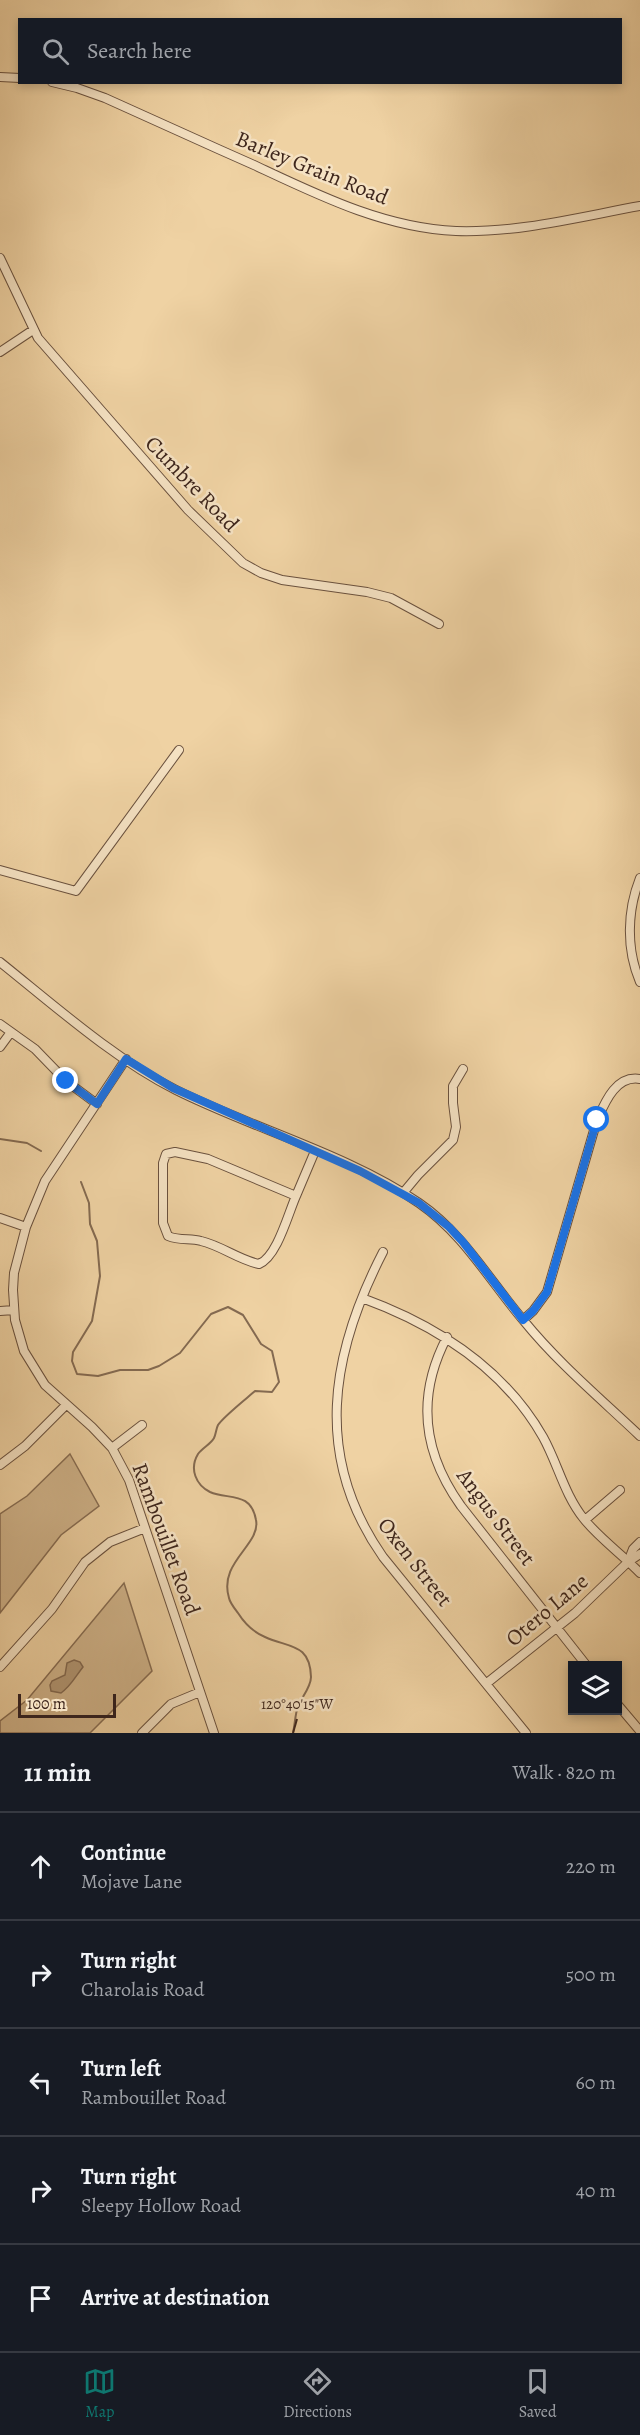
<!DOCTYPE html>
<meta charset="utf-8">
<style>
body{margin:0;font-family:Alegreya,serif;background:#242831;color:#f1f3f6}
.controls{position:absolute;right:18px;bottom:18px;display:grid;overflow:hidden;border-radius:0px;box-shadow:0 3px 9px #0003}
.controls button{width:54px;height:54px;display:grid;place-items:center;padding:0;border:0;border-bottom:2px solid #363941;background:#171b24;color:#f1f3f6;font:30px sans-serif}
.scale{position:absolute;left:18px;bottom:15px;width:98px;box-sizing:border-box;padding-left:6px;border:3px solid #3e261c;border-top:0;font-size:16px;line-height:21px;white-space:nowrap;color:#3e261c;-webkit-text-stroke:4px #f5e2c3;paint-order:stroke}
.stop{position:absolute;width:18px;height:18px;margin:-14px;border:4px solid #1a73e8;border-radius:50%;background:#fff}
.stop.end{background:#1a73e8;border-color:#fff;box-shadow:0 2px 6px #0008}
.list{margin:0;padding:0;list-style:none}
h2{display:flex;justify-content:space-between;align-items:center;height:78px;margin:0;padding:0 24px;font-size:26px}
h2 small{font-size:20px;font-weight:400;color:#9ea1a6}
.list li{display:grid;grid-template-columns:39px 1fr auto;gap:18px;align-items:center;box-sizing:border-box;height:108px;padding:0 24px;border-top:2px solid #363941}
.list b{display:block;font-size:22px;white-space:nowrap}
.list p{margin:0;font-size:20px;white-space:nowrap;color:#9ea1a6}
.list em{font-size:20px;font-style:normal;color:#9ea1a6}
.icon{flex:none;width:33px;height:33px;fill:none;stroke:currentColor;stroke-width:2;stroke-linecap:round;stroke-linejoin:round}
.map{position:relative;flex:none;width:640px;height:1733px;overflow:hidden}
.search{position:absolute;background:#171b24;box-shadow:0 3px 9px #0003;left:18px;right:18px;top:18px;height:66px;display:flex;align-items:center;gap:15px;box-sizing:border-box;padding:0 21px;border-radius:0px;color:#9ea1a6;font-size:22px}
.sheet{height:618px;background:#171b24}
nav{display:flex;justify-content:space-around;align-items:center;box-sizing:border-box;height:84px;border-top:2px solid #363941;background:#171b24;font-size:16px;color:#9ea1a6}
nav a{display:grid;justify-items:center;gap:3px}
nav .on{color:#0f766e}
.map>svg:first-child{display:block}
</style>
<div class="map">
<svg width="640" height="1733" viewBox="0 0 640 1733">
<rect width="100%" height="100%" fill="#efd2a3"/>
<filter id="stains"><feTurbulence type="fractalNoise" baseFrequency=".00333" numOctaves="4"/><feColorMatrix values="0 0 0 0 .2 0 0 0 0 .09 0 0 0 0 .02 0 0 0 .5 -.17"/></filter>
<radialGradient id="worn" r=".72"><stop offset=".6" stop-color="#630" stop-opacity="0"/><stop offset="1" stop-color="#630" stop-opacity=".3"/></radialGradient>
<path fill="#d1b58c" stroke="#886e54" stroke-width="1.5" d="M70 1454 99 1506 61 1535 0 1613V1514L27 1496Z
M124 1583 152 1671 90 1733H0V1721L27 1700Z"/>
<path fill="#b39875" stroke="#846a51" stroke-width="1.5" d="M74 1660 80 1662 83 1667C75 1677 71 1686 61 1693L51 1691 50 1685 52 1681 65 1675 67 1663Z"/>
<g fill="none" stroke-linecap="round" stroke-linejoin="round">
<path stroke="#846a51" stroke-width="2" d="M0 1139 27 1143 41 1151
M81 1182 89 1203 90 1224 97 1241 100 1276 92 1321 73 1352 72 1361 77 1374 98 1376 120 1370H148L159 1366 180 1353 211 1314 228 1307 243 1315 261 1344 272 1351 279 1382 272 1392 255 1391C247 1398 223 1417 218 1425 216 1429 216 1434 214 1438 211 1444 202 1448 198 1454 189 1469 196 1485 210 1492 228 1500 251 1491 256 1520 261 1545 218 1562 229 1598 230 1603 235 1609 238 1613 245 1624 253 1632 265 1637 289 1648 310 1643 311 1677 311 1687 302 1697 298 1706 295 1715 295 1724 293 1733"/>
<g stroke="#6a513e" stroke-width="10">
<path id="minor" d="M0 77 20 78
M52 82 77 88 105 98C154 120 204 143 254 165 318 195 384 228 456 231 518 233 579 217 640 206
M0 258 38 338 188 510 243 563 261 573 282 580 367 592 391 598 439 624
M0 352 33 330
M0 870 76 891 179 750
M640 878C627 911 626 949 640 982
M0 962C55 1006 113 1058 176 1090 254 1129 347 1154 419 1203 464 1234 489 1280 524 1321 558 1363 601 1399 640 1436
M0 1024 35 1049 66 1081 97 1104
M0 1047 11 1032
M126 1059 45 1181 26 1227 14 1273 13 1290 15 1320 24 1351 45 1385 92 1427 112 1448 129 1480 214 1733
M175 1152 208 1159 296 1196C288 1214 277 1257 259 1264 239 1260 222 1246 201 1241 190 1238 180 1241 168 1236L163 1223V1163L166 1154Z
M403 1193 418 1175 453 1140 456 1127 453 1103V1086L463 1069
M296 1196 315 1151
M0 1218 26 1227
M383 1252C330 1355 313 1457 383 1557L526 1733
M362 1298C436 1325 503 1367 543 1437 558 1464 564 1494 584 1519 600 1539 622 1554 640 1573
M0 1311 14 1310
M523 1320 533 1311 547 1292 597 1120C605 1102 616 1075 640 1079
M447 1337C416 1396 423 1453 461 1506L587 1666
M112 1448 142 1425
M0 1465 25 1446 66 1405
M585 1520 620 1490
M628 1562 633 1549 640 1542
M0 1667 52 1609 85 1562 110 1542 145 1528
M487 1683 575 1613 628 1562 640 1554
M618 1705 640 1731
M142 1733 171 1704 200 1692"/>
</g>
<use href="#minor" stroke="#f5e2c3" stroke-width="8"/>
</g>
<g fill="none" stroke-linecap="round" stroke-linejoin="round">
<path stroke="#1a73e8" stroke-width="8" d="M66 1081 97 1104 126 1059 173 1088 360 1171 419 1203 449 1227 463 1242 523 1320 533 1311 547 1292 597 1120"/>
</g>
<path fill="none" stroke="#3e261c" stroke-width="2" d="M293 1733 297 1719"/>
<g text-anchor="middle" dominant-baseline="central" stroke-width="5" stroke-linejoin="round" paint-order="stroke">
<g font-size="22" fill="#3e261c" stroke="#f5e2c3">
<text transform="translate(312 168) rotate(22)">Barley Grain Road</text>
<text transform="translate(192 484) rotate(46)">Cumbre Road</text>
<text transform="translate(496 1517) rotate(53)">Angus Street</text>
<text transform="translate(166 1539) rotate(70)">Rambouillet Road</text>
<text transform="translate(415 1562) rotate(52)">Oxen Street</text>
<text transform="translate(547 1610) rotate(-40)">Otero Lane</text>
</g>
</g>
<g font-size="15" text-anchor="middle" fill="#3e261c" stroke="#f5e2c3" stroke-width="5" stroke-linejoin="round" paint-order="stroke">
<text x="297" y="1709">120°40'15"W</text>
</g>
<rect width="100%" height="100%" filter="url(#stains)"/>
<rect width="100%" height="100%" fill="url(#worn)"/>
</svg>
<div class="controls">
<button><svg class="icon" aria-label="layers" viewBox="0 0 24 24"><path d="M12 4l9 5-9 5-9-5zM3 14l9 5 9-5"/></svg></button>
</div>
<div class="scale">100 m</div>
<div class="stop" style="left:597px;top:1120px"></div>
<div class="stop end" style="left:66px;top:1081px"></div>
<div class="search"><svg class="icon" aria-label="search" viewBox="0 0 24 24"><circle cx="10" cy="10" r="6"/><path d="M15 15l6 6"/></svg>Search here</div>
</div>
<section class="sheet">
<h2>11 min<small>Walk · 820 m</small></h2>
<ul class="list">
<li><svg class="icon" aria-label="ahead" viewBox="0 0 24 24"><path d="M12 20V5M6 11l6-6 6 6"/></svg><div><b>Continue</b><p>Mojave Lane</p></div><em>220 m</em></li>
<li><svg class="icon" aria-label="right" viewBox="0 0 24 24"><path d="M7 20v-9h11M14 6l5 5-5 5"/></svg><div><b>Turn right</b><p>Charolais Road</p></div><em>500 m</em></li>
<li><svg class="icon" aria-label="left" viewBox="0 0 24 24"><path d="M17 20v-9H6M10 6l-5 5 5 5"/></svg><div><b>Turn left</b><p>Rambouillet Road</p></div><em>60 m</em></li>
<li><svg class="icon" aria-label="right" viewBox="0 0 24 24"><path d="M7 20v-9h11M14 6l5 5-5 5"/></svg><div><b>Turn right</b><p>Sleepy Hollow Road</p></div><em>40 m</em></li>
<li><svg class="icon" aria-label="arrive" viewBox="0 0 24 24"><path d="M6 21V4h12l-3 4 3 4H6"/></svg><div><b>Arrive at destination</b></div></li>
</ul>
</section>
<nav>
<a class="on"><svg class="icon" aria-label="map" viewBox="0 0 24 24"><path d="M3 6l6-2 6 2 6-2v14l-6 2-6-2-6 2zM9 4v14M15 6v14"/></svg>Map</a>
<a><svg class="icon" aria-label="directions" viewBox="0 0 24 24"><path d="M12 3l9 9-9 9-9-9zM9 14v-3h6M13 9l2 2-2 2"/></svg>Directions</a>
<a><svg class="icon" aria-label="saved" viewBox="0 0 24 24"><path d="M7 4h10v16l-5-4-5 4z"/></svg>Saved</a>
</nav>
